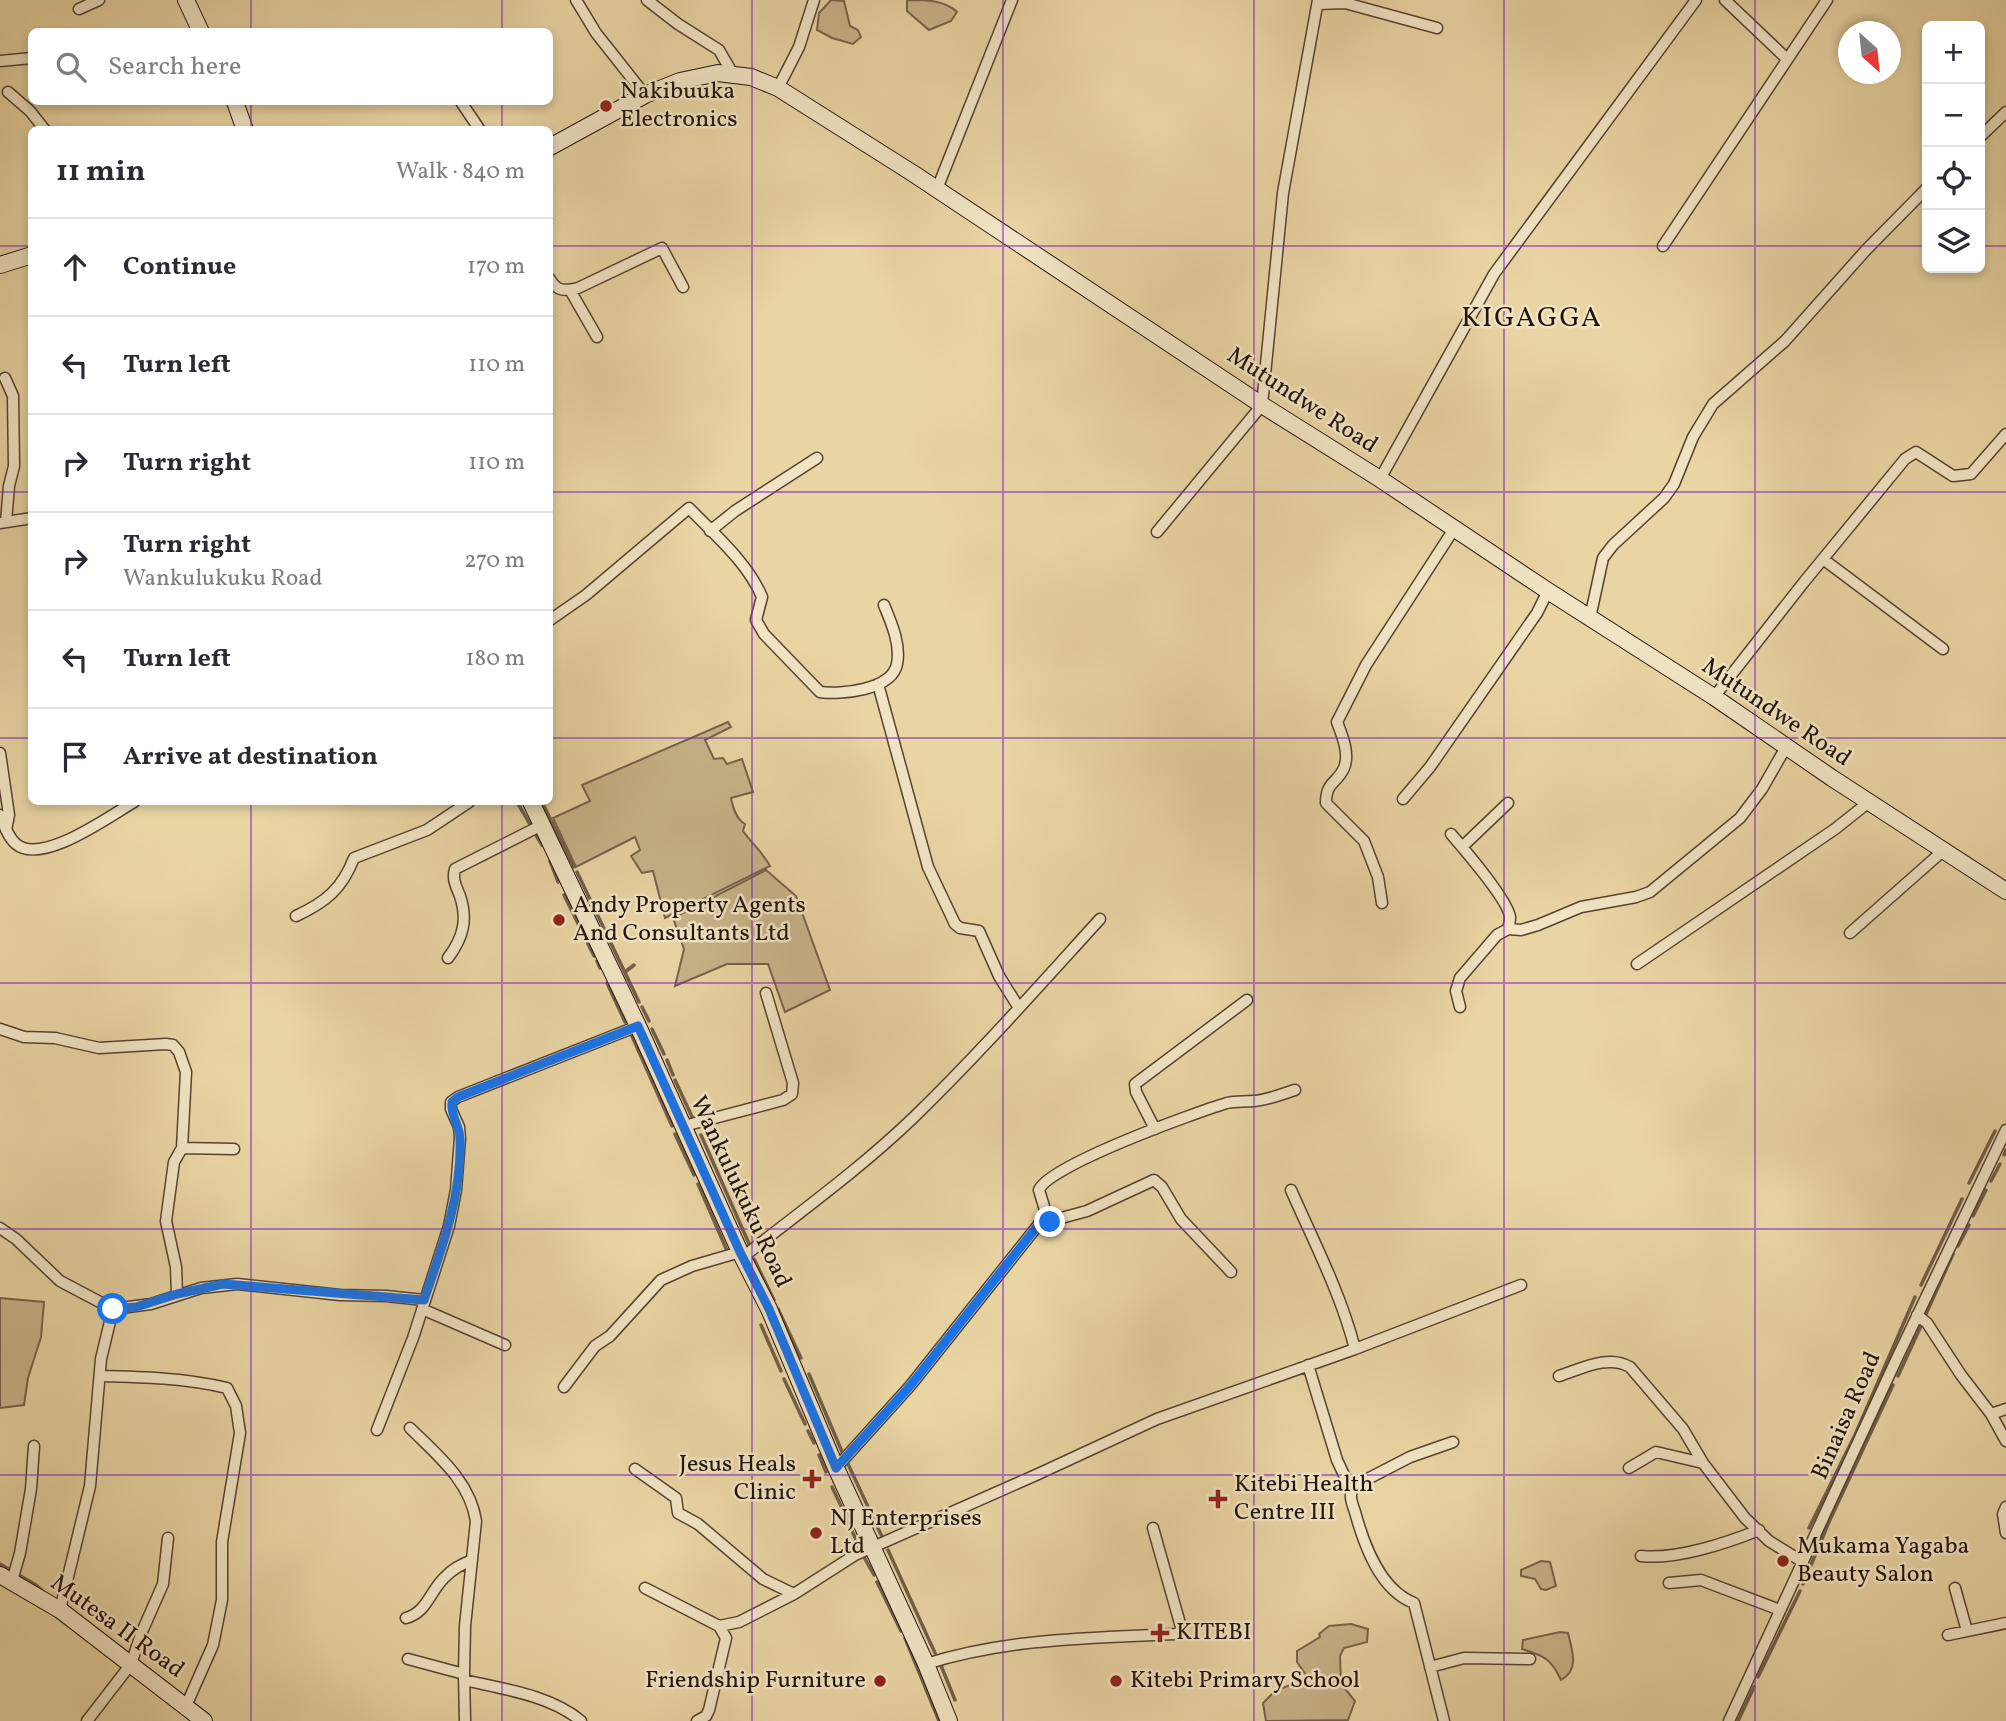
<!DOCTYPE html>
<meta charset="utf-8">
<style>
body{margin:0;font-family:Vollkorn,serif;background:#f2f2f3;color:#2b2b33}
.controls{position:absolute;right:21px;top:21px;display:grid;overflow:hidden;border-radius:10px;box-shadow:0 4px 10px #0003}
.controls button{width:63px;height:63px;display:grid;place-items:center;padding:0;border:0;border-bottom:2px solid #e1e1e2;background:#fff;color:#2b2b33;font:35px sans-serif}
.compass{position:absolute;left:1838px;top:21px;width:63px;height:63px;border-radius:50%;background:#fff;box-shadow:0 4px 10px #0003;rotate:153deg}
.stop{position:absolute;width:21px;height:21px;margin:-16px;border:5px solid #1a73e8;border-radius:50%;background:#fff}
.stop.end{background:#1a73e8;border-color:#fff;box-shadow:0 2px 7px #0008}
.list{margin:0;padding:0;list-style:none}
h2{display:flex;justify-content:space-between;align-items:center;height:91px;margin:0;padding:0 28px;font-size:30px}
h2 small{font-size:23px;font-weight:400;color:#7c7c81}
.list li{display:grid;grid-template-columns:46px 1fr auto;gap:21px;align-items:center;box-sizing:border-box;height:98px;padding:0 28px;border-top:2px solid #e1e1e2}
.list b{display:block;font-size:26px;white-space:nowrap}
.list p{margin:0;font-size:23px;white-space:nowrap;color:#7c7c81}
.list em{font-size:23px;font-style:normal;color:#7c7c81}
.icon{flex:none;width:38px;height:38px;fill:none;stroke:currentColor;stroke-width:2;stroke-linecap:round;stroke-linejoin:round}
.map{position:relative;flex:none;width:2006px;height:1721px;overflow:hidden}
.search{position:absolute;background:#fff;box-shadow:0 4px 10px #0003;left:28px;top:28px;width:525px;height:77px;display:flex;align-items:center;gap:18px;box-sizing:border-box;padding:0 24px;border-radius:10px;color:#7c7c81;font-size:26px}
.panel{position:absolute;background:#fff;box-shadow:0 4px 10px #0003;left:28px;top:126px;width:525px;height:679px;border-radius:10px}
.map>svg:first-child{display:block}
</style>
<div class="map">
<svg width="2006" height="1721" viewBox="0 0 2006 1721">
<rect width="100%" height="100%" fill="#e9d4a3"/>
<filter id="stains"><feTurbulence type="fractalNoise" baseFrequency=".00286" numOctaves="4"/><feColorMatrix values="0 0 0 0 .2 0 0 0 0 .09 0 0 0 0 .02 0 0 0 .5 -.17"/></filter>
<radialGradient id="worn" r=".72"><stop offset=".6" stop-color="#630" stop-opacity="0"/><stop offset="1" stop-color="#630" stop-opacity=".3"/></radialGradient>
<path fill="#c7b389" stroke="#75634a" stroke-width="2" d="M831 0 844 1 850 26 858 30 861 37 853 44 832 38 817 30 819 13Z
M907 0C926 0 945 0 957 12L951 21 929 30 907 11Z
M728 722 731 727 705 740 714 759 723 758 727 764 742 759 753 792 731 798C733 808 736 819 745 824L743 831C753 845 761 850 770 866L665 918 653 871 642 873 631 856 640 850 635 837 576 867 553 818 590 801 582 785Z
M766 870 796 896 830 990 785 1012 768 964H727L675 986 684 949 673 918Z
M0 1298 44 1302 41 1337 28 1378 24 1405 0 1408Z
M1541 1561 1550 1562 1556 1586 1546 1590 1541 1589 1535 1579 1521 1576V1570Z
M1351 1624 1368 1629 1367 1642 1344 1648 1340 1656 1341 1684 1355 1701 1348 1720 1266 1721 1263 1703 1275 1691 1308 1678 1297 1662V1651L1320 1637 1319 1634 1329 1626Z
M1560 1632 1568 1633C1572 1650 1580 1670 1561 1680 1551 1659 1545 1656 1522 1649L1523 1640Z"/>
<g fill="none" stroke-linecap="round" stroke-linejoin="round">
<path stroke="#725f48" stroke-width="3.5" d="M517 802 531 826
M542 802 574 867
M536 835 542 845
M550 861 558 882
M577 872 639 1002
M564 895 594 956
M597 961 600 968
M625 972 634 965
M607 983 625 1022
M642 1007 649 1021
M652 1029 664 1054
M631 1034 672 1126
M667 1060 673 1075
M675 1080 693 1119
M675 1134 694 1175
M701 1135 750 1246
M2004 1155 2006 1150
M1991 1181 2000 1164
M1969 1183 1995 1131
M698 1184 728 1253
M1973 1216 1986 1190
M1958 1246 1969 1225
M754 1259 774 1300
M1921 1285 1962 1199
M778 1309 801 1358
M1926 1314 1953 1254
M761 1325 781 1371
M809 1374 843 1454
M1898 1376 1921 1326
M784 1379 805 1424
M808 1431 814 1443
M819 1455 826 1472
M848 1464 884 1541
M832 1487 843 1510
M846 1518 859 1546
M1809 1528 1855 1435 1915 1297
M888 1550 935 1653
M864 1557 874 1575
M0 1564 36 1585 45 1593
M877 1582 901 1631
M1803 1584 1829 1522 1893 1385
M905 1638 939 1721
M940 1663 955 1700
M1758 1677 1800 1591
M1738 1721 1754 1687"/>
<g stroke="#544332" stroke-width="13">
<path id="street" d="M576 0 596 33 645 95
M647 0 678 24 719 50 734 76
M1725 0 1787 59
M1318 4 1345 3 1437 28
M79 9 99 0
M0 61 32 58
M778 88 799 47 814 0
M8 92 30 111 45 130
M461 102 480 130
M1980 137 2006 112
M937 189 1012 0
M1663 246 1827 0
M550 279C557 292 565 291 578 288L662 248 683 287
M570 290 597 337
M5 378 13 396 14 466 9 486 6 522
M1380 479 1494 274 1696 0
M0 523 32 518
M710 531 735 511 817 458
M1157 532 1262 405 1283 193 1318 0
M1823 559 1943 649
M1590 618 1603 558 1613 545 1664 498 1674 484 1693 437 1713 404 1785 341 1866 250 1927 188
M550 620 586 595 689 508C714 534 748 563 762 597L756 620 764 634 820 692C841 695 892 690 897 664 901 644 891 622 884 605
M878 684 928 867 955 924 960 928 979 931 999 976 1019 1008
M1714 697 1804 582 1905 459 1916 452 1953 476 1971 474 2006 434
M0 753 9 815 6 830
M1403 799 1430 767 1537 613 1548 591
M0 815C4 825 8 837 16 844 42 866 111 815 134 802
M1451 834C1463 848 1510 902 1510 918 1510 922 1509 926 1508 929
M1462 847 1508 803
M1382 903 1378 877 1364 841 1326 803C1326 781 1337 784 1344 768 1350 754 1342 735 1337 722L1366 665 1454 529
M296 916C326 902 342 889 354 858L427 830 469 802
M1850 933 1944 850
M448 958C463 938 468 920 460 896 456 886 452 879 455 869L542 825
M1637 964 1835 829 1869 802
M1460 1007 1456 991 1460 978 1497 935 1508 929 1521 930 1538 925 1581 907 1636 897 1650 892 1740 818 1762 789 1786 747
M0 1029 24 1037 55 1038 99 1048 166 1044 173 1045 179 1052 186 1072 182 1148 174 1162 166 1221 176 1267 177 1294
M684 1126 783 1100 792 1094 793 1083 766 993
M1155 1129 1136 1092 1135 1084 1247 1000
M182 1148 234 1149
M1291 1190C1314 1242 1341 1294 1355 1349
M1039 1224 1087 1211 1154 1180 1162 1187 1181 1219 1231 1272
M0 1228 16 1239 60 1281 113 1309 151 1304 201 1288 237 1284 340 1295 386 1296 424 1300
M743 1257C800 1212 860 1169 913 1118 978 1055 1039 986 1100 919
M422 1309 505 1345
M1917 1315 1927 1323 1961 1375 1991 1414 2006 1409
M1308 1365 1337 1460 1351 1490
M100 1376C143 1377 185 1378 227 1388L236 1406 240 1433 222 1542V1600L213 1645 186 1706
M1559 1376C1581 1369 1608 1354 1630 1367L1683 1429 1703 1463 1745 1518 1769 1541 1803 1562
M564 1387 595 1346 610 1336 661 1280 692 1266 740 1252
M1991 1414 2006 1441
M410 1428C437 1455 470 1481 476 1521L465 1626 464 1674
M377 1430 413 1338 449 1226 456 1190 460 1138 459 1127 451 1109V1102L458 1097 638 1026
M836 1468 910 1386 1043 1219 1046 1213 1039 1190C1047 1166 1197 1112 1227 1103 1236 1101 1245 1102 1254 1101 1268 1100 1282 1094 1295 1090
M1629 1468 1656 1452 1703 1463
M635 1469 676 1498 678 1513 698 1524 763 1579 794 1594 855 1555 1036 1475 1157 1419 1355 1349 1521 1285
M2006 1507 2003 1514 2006 1533
M1641 1556C1676 1560 1727 1543 1759 1530
M12 1581 20 1553 31 1489 34 1446
M1669 1583 1701 1580 1780 1610
M645 1588 719 1626 739 1622 794 1594
M1955 1588 1967 1631
M60 1610 90 1486 101 1359 113 1309
M406 1618C427 1612 429 1593 444 1578 452 1569 461 1565 472 1560
M1948 1635 2006 1623
M408 1659 464 1674 465 1721
M926 1664C1009 1638 1091 1638 1176 1634L1180 1632 1181 1627 1153 1528
M1430 1667 1464 1658 1530 1659
M464 1680C503 1689 550 1695 581 1721
M87 1721 131 1664 141 1634 163 1584 168 1538
M697 1721 706 1716 709 1710 726 1638 719 1626
M1444 1721 1414 1603C1380 1590 1364 1545 1355 1512 1352 1503 1348 1495 1354 1486L1410 1457 1453 1442
M1729 1721 1898 1356 2006 1130"/>
</g>
<g stroke="#23130c" stroke-width="18">
<path id="secondary" d="M186 0 201 32
M235 102 245 130
M550 147 645 95 680 81 718 73 751 77 778 88 914 174 1262 405 1380 479 1548 591 1714 697 1832 778 2006 891
M0 265 32 255
M531 802 638 1026 740 1252 769 1309 836 1468 926 1664 949 1721
M0 1575 60 1610 204 1721"/>
</g>
<use href="#street" stroke="#f1e3c3" stroke-width="10"/>
<use href="#secondary" stroke="#f1e3c3" stroke-width="16"/>
</g>
<g fill="none" stroke-linecap="round" stroke-linejoin="round">
<path stroke="#1a73e8" stroke-width="9" d="M113 1309 136 1307 177 1294 223 1284 424 1300C442 1248 462 1195 460 1139 460 1126 450 1115 452 1102L458 1097 638 1026 740 1252 769 1309 836 1468 910 1386 1039 1224 1050 1222"/>
</g>
<path fill="none" stroke="#7b2cbf" stroke-width="2" stroke-opacity="0.55" d="M251 0V32M502 0V32M752 0V1721M1003 0V1721M1254 0V1721M1504 0V1721M1755 0V1721M251 102V130M502 102V130M0 246H32M550 246H1927M1980 246H2006M0 492H32M550 492H2006M0 738H32M550 738H2006M251 802V1721M502 802V1721M0 983H2006M0 1229H2006M0 1475H2006"/>
<g fill="#8f2418" stroke="#f1e3c3" stroke-width="2.5">
<circle cx="606" cy="106" r="7"/>
<circle cx="559" cy="920" r="7"/>
<path d="M808.5 1468.5h7v7h7v7h-7v7h-7v-7h-7v-7h7z"/>
<path d="M1214.5 1488.5h7v7h7v7h-7v7h-7v-7h-7v-7h7z"/>
<circle cx="816" cy="1533" r="7"/>
<circle cx="1783" cy="1561" r="7"/>
<path d="M1156.5 1622.5h7v7h7v7h-7v7h-7v-7h-7v-7h7z"/>
<circle cx="880" cy="1681" r="7"/>
<circle cx="1116" cy="1681" r="7"/>
</g>
<g text-anchor="middle" dominant-baseline="central" stroke-width="5" stroke-linejoin="round" paint-order="stroke">
<g font-size="24" fill="#23130c" stroke="#f1e3c3" text-anchor="start">
<text x="620" y="92">Nakibuuka<tspan x="620" dy="28">Electronics</tspan></text>
<text x="573" y="906">Andy Property Agents<tspan x="573" dy="28">And Consultants Ltd</tspan></text>
<text x="796" y="1465" text-anchor="end">Jesus Heals<tspan x="796" dy="28">Clinic</tspan></text>
<text x="1234" y="1485">Kitebi Health<tspan x="1234" dy="28">Centre III</tspan></text>
<text x="830" y="1519">NJ Enterprises<tspan x="830" dy="28">Ltd</tspan></text>
<text x="1797" y="1547">Mukama Yagaba<tspan x="1797" dy="28">Beauty Salon</tspan></text>
<text x="1176" y="1633">KITEBI</text>
<text x="866" y="1681" text-anchor="end">Friendship Furniture</text>
<text x="1130" y="1681">Kitebi Primary School</text>
</g>
<g font-size="24" fill="#23130c" stroke="#f1e3c3">
<text transform="translate(1302 401) rotate(33)">Mutundwe Road</text>
<text transform="translate(1776 713) rotate(34)">Mutundwe Road</text>
<text transform="translate(740 1192) rotate(65)">Wankulukuku Road</text>
<text transform="translate(1847 1416) rotate(-66)">Binaisa Road</text>
<text transform="translate(117 1627) rotate(36)">Mutesa II Road</text>
</g>
<g font-size="28" letter-spacing="2" fill="#23130c" stroke="#f1e3c3">
<text x="1532" y="318">KIGAGGA</text>
</g>
</g>
<rect width="100%" height="100%" filter="url(#stains)"/>
<rect width="100%" height="100%" fill="url(#worn)"/>
</svg>
<div class="controls">
<button>+</button>
<button>−</button>
<button><svg class="icon" aria-label="locate" viewBox="0 0 24 24"><circle cx="12" cy="12" r="6"/><path d="M12 2v4M12 18v4M2 12h4M18 12h4"/></svg></button>
<button><svg class="icon" aria-label="layers" viewBox="0 0 24 24"><path d="M12 4l9 5-9 5-9-5zM3 14l9 5 9-5"/></svg></button>
</div>
<svg class="compass" viewBox="-18 -18 36 36"><path d="M0-13l5 13h-10z" fill="#e53935"/><path d="M0 13l5-13h-10z" fill="#7c7c81"/></svg>
<div class="stop" style="left:113px;top:1309px"></div>
<div class="stop end" style="left:1050px;top:1222px"></div>
<div class="search"><svg class="icon" aria-label="search" viewBox="0 0 24 24"><circle cx="10" cy="10" r="6"/><path d="M15 15l6 6"/></svg>Search here</div>
<section class="panel">
<h2>11 min<small>Walk · 840 m</small></h2>
<ul class="list">
<li><svg class="icon" aria-label="ahead" viewBox="0 0 24 24"><path d="M12 20V5M6 11l6-6 6 6"/></svg><div><b>Continue</b></div><em>170 m</em></li>
<li><svg class="icon" aria-label="left" viewBox="0 0 24 24"><path d="M17 20v-9H6M10 6l-5 5 5 5"/></svg><div><b>Turn left</b></div><em>110 m</em></li>
<li><svg class="icon" aria-label="right" viewBox="0 0 24 24"><path d="M7 20v-9h11M14 6l5 5-5 5"/></svg><div><b>Turn right</b></div><em>110 m</em></li>
<li><svg class="icon" aria-label="right" viewBox="0 0 24 24"><path d="M7 20v-9h11M14 6l5 5-5 5"/></svg><div><b>Turn right</b><p>Wankulukuku Road</p></div><em>270 m</em></li>
<li><svg class="icon" aria-label="left" viewBox="0 0 24 24"><path d="M17 20v-9H6M10 6l-5 5 5 5"/></svg><div><b>Turn left</b></div><em>180 m</em></li>
<li><svg class="icon" aria-label="arrive" viewBox="0 0 24 24"><path d="M6 21V4h12l-3 4 3 4H6"/></svg><div><b>Arrive at destination</b></div></li>
</ul>
</section>
</div>
